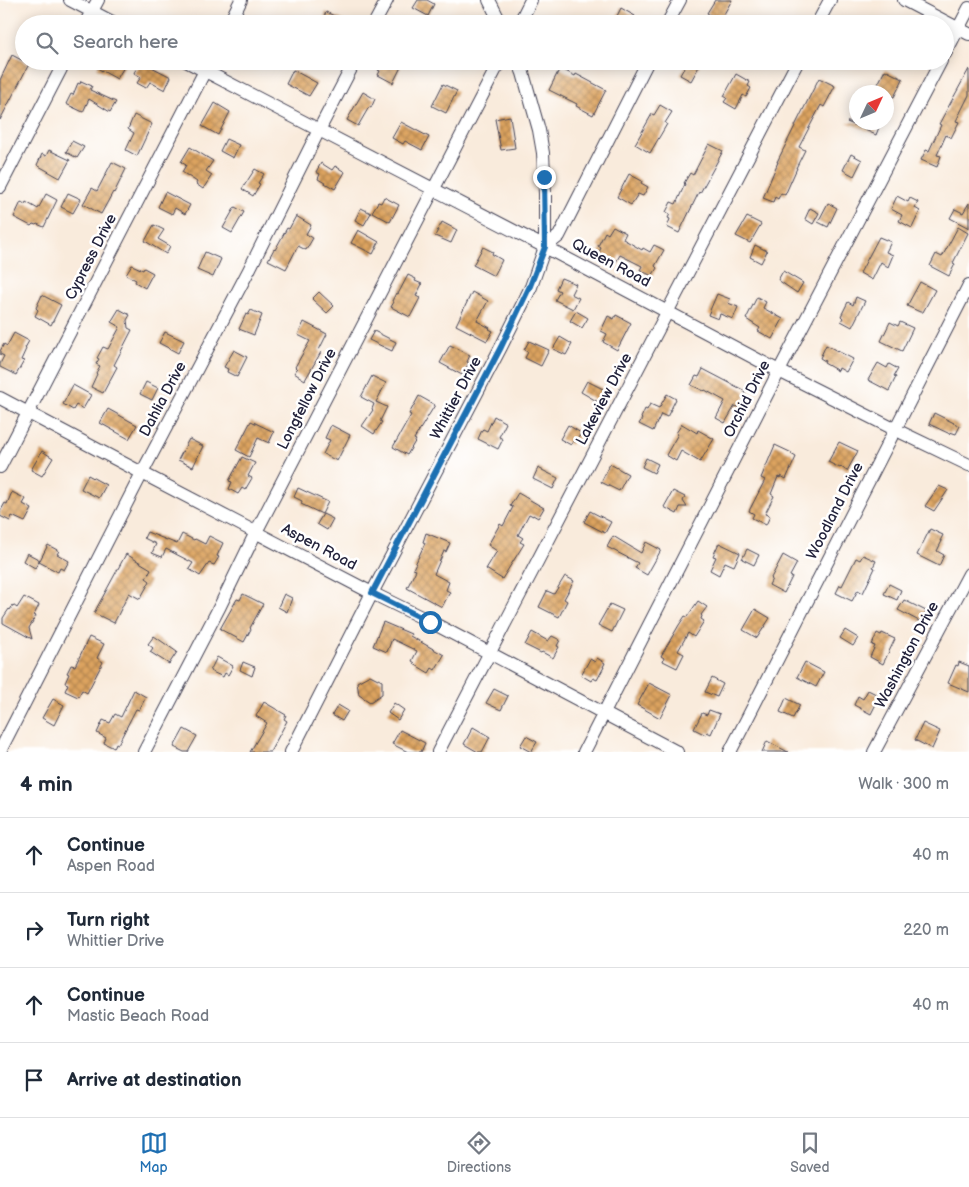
<!DOCTYPE html>
<meta charset="utf-8">
<style>
body{margin:0;font-family:"Balsamiq Sans",sans-serif;background:#f2f2f3;color:#1f2937}
.compass{position:absolute;left:849px;top:85px;width:45px;height:45px;border-radius:50%;background:#fff;box-shadow:0 2px 12px #0003;rotate:46deg}
.stop{position:absolute;width:15px;height:15px;margin:-11px;border:4px solid #1f6fb2;border-radius:50%;background:#fff}
.stop.end{background:#1f6fb2;border-color:#fff;box-shadow:0 1px 5px #0008}
.list{margin:0;padding:0;list-style:none}
h2{display:flex;justify-content:space-between;align-items:center;height:65px;margin:0;padding:0 20px;font-size:21px}
h2 small{font-size:16px;font-weight:400;color:#747a83}
.list li{display:grid;grid-template-columns:32px 1fr auto;gap:15px;align-items:center;box-sizing:border-box;height:75px;padding:0 20px;border-top:1px solid #e0e1e3}
.list b{display:block;font-size:19px;white-space:nowrap}
.list p{margin:0;font-size:16px;white-space:nowrap;color:#747a83}
.list em{font-size:16px;font-style:normal;color:#747a83}
.icon{flex:none;width:28px;height:28px;fill:none;stroke:currentColor;stroke-width:2;stroke-linecap:round;stroke-linejoin:round}
.map{position:relative;flex:none;width:969px;height:752px;overflow:hidden}
.search{position:absolute;background:#fff;box-shadow:0 2px 12px #0003;left:15px;right:15px;top:15px;height:55px;display:flex;align-items:center;gap:12px;box-sizing:border-box;padding:0 18px;border-radius:28px;color:#747a83;font-size:19px}
.sheet{height:365px;background:#fff}
nav{display:flex;justify-content:space-around;align-items:center;box-sizing:border-box;height:70px;border-top:1px solid #e0e1e3;background:#fff;font-size:14px;color:#747a83}
nav a{display:grid;justify-items:center;gap:2px}
nav .on{color:#1f6fb2}
.map>svg:first-child{display:block}
</style>
<div class="map">
<svg width="969" height="752" viewBox="0 0 969 752">
<defs>
<pattern id="building-cross-hatch" width="8" height="8" patternUnits="userSpaceOnUse" patternTransform="scale(1.25)"><rect width="8" height="8" fill="#dca35f"/><path d="M0 0l8 8M0 8l8-8" fill="none" stroke="#b28450"/></pattern>
</defs>
<rect width="100%" height="100%" fill="#fff"/>
<filter id="ink" filterUnits="userSpaceOnUse"><feTurbulence type="fractalNoise" baseFrequency=".02" numOctaves="2"/><feDisplacementMap in="SourceGraphic" scale="10" xChannelSelector="R" yChannelSelector="G"/><feConvolveMatrix kernelMatrix="1 2 1 2 8 2 1 2 1" color-interpolation-filters="sRGB"/></filter>
<filter id="wash" filterUnits="userSpaceOnUse"><feTurbulence type="fractalNoise" baseFrequency=".0096" numOctaves="4" result="noise"/><feDisplacementMap in="SourceGraphic" scale="20" xChannelSelector="R" yChannelSelector="G"/><feGaussianBlur stdDeviation="1.12" result="paint"/><feColorMatrix in="noise" values="0 0 0 0 0 0 0 0 0 0 0 0 0 0 0 0 0 1.4 0 .05"/><feComposite in="paint" operator="in"/></filter>
<g filter="url(#wash)">
<rect width="100%" height="100%" fill="#f9ebdc"/>
<g id="blocks">
<path fill="url(#building-cross-hatch)" d="M418 0H427L434 4 428 16 413 8Z
M715 0H732L720 21 707 13Z
M621 8 635 16 631 24H613Z
M326 12 351 24H321Z
M12 55 29 64 0 120V80Z
M101 61H119L125 65 117 79 97 68Z
M140 61 171 77 165 90 150 82 146 88 137 83 141 77 134 73Z
M383 61H388L401 67 393 83 378 75 380 71 378 70Z
M688 61H702L691 81 680 75Z
M560 68 575 76 576 74 606 90 593 115 576 106 577 104 549 90Z
M969 69V95L956 121 959 122 951 138 946 135 937 155 941 156 937 167 921 160 926 150 929 151 941 125 939 124Z
M293 70 317 83 309 96 286 84Z
M885 70 903 79 894 97 886 94V92H876L878 88H876Z
M736 74 750 82 748 86 751 88 746 97 743 95 736 109 724 102 727 98 724 96Z
M819 78 835 86 824 107 821 105 799 147 805 150 796 168H797L785 195 781 193 778 199 775 197 773 202 763 198 778 162H777Z
M81 81 92 86 90 90 116 102 110 112 89 99 83 112 66 104 71 94 73 95 78 83 80 84Z
M443 84 457 91 446 113 432 106Z
M363 92 375 99 371 108 369 107 358 126 347 120Z
M215 103 230 112 218 135 202 126Z
M660 105 672 112 665 123 667 124 650 153 635 144 652 114 654 115Z
M134 115 152 124 137 156 126 150 134 133 128 129Z
M510 116 515 148 501 150 495 119Z
M401 122 429 137 422 150 405 141 403 144 392 138Z
M847 122H881L876 135Z
M226 139 239 145 233 158 220 151Z
M72 141 84 147 77 158 66 152Z
M709 144 723 151 700 193 699 192 679 233 667 227 670 219 668 218 670 214 666 212 671 202 676 204 685 184 684 183 690 173 693 175Z
M190 147 213 161 206 171 212 175 203 189 196 184 197 182 182 172 186 165 181 162Z
M49 150 70 160 60 178 37 165 42 154 46 156Z
M851 154 862 160 854 176 843 170Z
M112 162 126 169 114 193 113 192 101 214 83 204 92 188 97 191Z
M321 163 332 170 335 166 345 172 335 189 318 179 320 174 316 172Z
M255 169 264 174 258 183 260 184 253 196 242 189Z
M629 174 642 181 641 183 648 187 643 196 638 194 631 205 617 197Z
M165 192 190 205 185 214 175 208 172 214 158 207Z
M68 193 81 199 73 213 61 207Z
M46 194 57 200 44 227 37 224 36 225 33 224 31 226 14 217 21 202 25 204 26 202 38 209Z
M897 196 908 202 910 198 918 202 915 208 920 211 912 228 899 221 902 215 891 209Z
M384 197 399 205 390 222 372 212 378 202 381 203Z
M828 203 837 208 828 227 818 222Z
M969 203V228L950 218 955 209 963 213Z
M235 207 244 212 232 233 223 228Z
M361 208 371 213 364 225 355 220Z
M810 208 819 213 813 224 805 219Z
M296 216 311 225 306 234 313 238 306 250 298 246 286 269 268 260 274 249 275 250 287 228 289 229Z
M747 217 761 224 750 243 736 236Z
M442 222 457 230 451 243 435 236Z
M154 225 164 230 158 239 170 246 166 254 145 241Z
M613 226 626 233 623 239 642 250 643 248 650 252 654 245 664 250 655 266 657 268 652 276 640 270 642 266 620 255 616 262 611 259 610 261 598 254 601 248 598 246 605 232 608 234Z
M958 227 968 233 953 263 955 264 949 276 930 266 936 254 942 257Z
M358 230 379 242 373 254 351 243Z
M879 237 891 242 886 252 893 255 888 267 881 262 872 280 860 273Z
M755 245 767 251 761 263 750 257Z
M483 247 493 252 492 254 502 260 494 276 473 265Z
M205 252 221 259 213 277 197 270Z
M132 265 143 270 144 268 153 273 145 288 135 282 136 280 126 275Z
M783 271 803 283 797 293 778 280Z
M408 275 416 279 415 281 422 284 416 296 420 298 410 317 391 307 394 302 392 301 396 293 398 294Z
M561 278 576 284 571 294 579 298 573 309 555 300 560 291 556 289Z
M920 282 935 290 923 312H920L907 306Z
M319 292 334 306 327 313 312 299Z
M472 292 488 301 477 321 490 328 489 329 493 331 487 341 456 325Z
M717 294 730 299 728 303 738 307 733 319 720 314 718 319 708 315Z
M42 295 61 305 51 325 35 316 38 310 36 308Z
M757 297 766 302 763 308 783 319 772 339 758 331 760 328 746 319Z
M856 297 865 301 852 327 841 321 843 318 841 316 848 302 853 305Z
M119 309 130 315 127 320 128 328 132 330 114 365 117 367 103 393 91 387 97 374 96 373 100 366 96 364 99 359 97 358 103 347 108 349 120 327 111 322Z
M251 310 262 315 254 335 239 329 246 314 248 315Z
M576 311 588 318 582 328 570 321Z
M616 315 631 323 617 350 603 342 607 334 601 331 608 316 614 319Z
M304 322 327 334 319 350 321 352 305 380 294 373 297 369 295 367 310 341 298 335Z
M890 322 898 326 900 322 913 328 902 351 881 341Z
M374 331 396 342 392 351 369 340Z
M165 332 184 341 178 353 159 343Z
M14 333 29 341 25 348 26 349 21 360 24 361 16 375 0 367V364L4 356 0 354V351L4 344 7 346Z
M560 337 572 344 566 355 553 349Z
M529 341 549 350 541 366 525 358 528 352 524 350Z
M450 345 470 355 467 362 469 363 462 375 440 363Z
M826 345 853 359 846 372 839 368 838 371 824 363 825 361 820 358Z
M234 350 247 357 237 377 227 372 228 369 224 367Z
M878 363 887 368 889 364 898 369 894 376 896 377 889 391 868 380Z
M703 369 745 391 744 393 746 395 740 408 735 406 725 423 716 418 725 401 705 390 704 391 691 385 696 376 699 377Z
M372 376 386 383 376 402 387 407 380 421 382 422 374 434 362 426 373 410 372 409 374 404 361 397Z
M587 381 607 391 600 403 581 392Z
M146 382 158 388 152 400 140 394Z
M73 385 91 395 83 409 76 405 73 410 63 404Z
M667 394 676 399 667 417 661 414 653 431 639 424 642 419 641 418 645 409 647 410 650 404 659 408Z
M419 396 435 405 414 439 416 440 407 455 393 447 411 415 409 414Z
M108 409 137 425 129 439 100 423Z
M934 413 960 426 956 434 950 432V434L929 424Z
M494 416 506 423 499 437 503 439 498 449 478 439 482 430 483 429 487 431Z
M251 421 274 432 269 443 258 438 249 457 236 450Z
M682 424 697 433 698 430 714 439 700 462 681 451 676 461 666 455 678 434 676 433Z
M331 425 350 435 337 461 323 454 330 440 325 438Z
M568 425 581 433 576 442 573 441 571 445 560 439Z
M189 439 203 446 193 467 178 460Z
M839 442 858 451 847 471 841 467 840 468 828 462Z
M775 445 792 453 791 454 796 457 786 479 781 476 780 478 778 477 771 494 774 496 765 514 770 516 766 525 752 518 754 514 749 511 765 480 761 478Z
M42 451 53 458 42 476 31 470Z
M242 457 255 463 248 476 252 478 245 490 242 488 238 494 229 489 232 482 229 481Z
M646 458 658 464 654 473 642 467Z
M610 464 628 474 619 491 601 482Z
M538 468 558 478 553 489 533 479Z
M88 475 106 485 99 498 81 489Z
M939 486 948 490 934 511 925 506Z
M298 488 328 502 322 514 301 504 302 501 294 497Z
M673 491 685 497 683 501 687 507H680L677 514 664 507Z
M12 492 26 499 23 504 32 509 25 522 12 516 10 521 0 516V512L5 503 7 504Z
M518 493 544 508 538 518 533 515V516L529 514 518 535 523 538 520 542 524 544 502 579 486 569 497 551 488 545 500 524 503 526 513 507 510 506Z
M590 511 611 522 605 533 584 522Z
M323 514 333 519 327 530 317 524Z
M930 529 943 535 940 541H942L937 551 944 555 939 566 917 555Z
M147 532 177 544 182 534 194 540 195 539 205 544 209 536 223 543 217 556 219 557 214 565 209 563 200 576 189 569 193 563 166 549 162 557 152 553 156 544 144 538Z
M426 533 450 543 446 552 444 551 434 574 449 582 446 590 450 592 442 607 407 588 416 570 413 569 425 543 423 542Z
M613 536 641 553 646 542 661 550 647 575 635 568 638 563 607 547Z
M719 543 740 553 734 566 725 562 719 575 710 570 716 557 713 556Z
M48 545 59 551 57 554 69 561 64 570 60 568 58 572 39 562Z
M747 549 759 555 754 565 742 559Z
M27 553 40 560 35 568 23 561Z
M126 554 151 569 146 578 150 581 140 599 129 593 114 623 94 613Z
M783 555 797 563 790 576 792 577 784 593 769 585 772 579 771 578Z
M863 555 876 561 873 567 875 568 863 593 858 590 852 601 836 593 840 585 842 586 856 558 860 560Z
M565 576 574 581 564 599 567 601 559 617 539 607 547 591 554 594Z
M889 584 901 590 897 600 884 594Z
M243 594 263 604 250 628 251 629 244 642 220 629 237 599 240 600Z
M284 594 292 598 287 612 278 607Z
M24 597 39 605 34 615 36 616 29 628 32 639 3 623V618L9 609 10 610 13 605 17 608Z
M904 600 926 611 921 622 898 610Z
M698 601 707 607 701 615 702 616 701 619 704 621 694 637 688 633 678 651 684 654 677 668 663 661 664 658 661 656 679 625 685 616 687 617Z
M610 604 623 610 612 632 598 625Z
M755 609 770 618 757 638 743 630Z
M383 622 411 634 410 636 444 655 435 670 432 668 429 673 414 664 415 663 412 661 417 651 392 639 387 652 373 646Z
M845 630 858 638 853 646 840 638Z
M532 632 548 641 552 636 560 640 557 646 559 647 553 658 542 652 541 653 525 645Z
M877 633 881 635 882 633 895 639 883 664 870 657 875 646 872 645Z
M154 636 177 652 169 664 150 652 153 648 148 644Z
M89 637 104 644 97 658 103 662 87 693 82 690 78 697 65 691 68 684 65 683 69 674 67 673 71 665 75 666Z
M217 657 233 666 228 675 225 673 223 677 210 671Z
M597 658 605 663 603 667H604L597 680 593 678 591 681 581 675 590 659 595 662Z
M243 662 255 667 252 676 240 670Z
M805 662 824 672 816 687 797 677Z
M959 662 969 666V692L948 683 956 665 958 666Z
M370 675 382 681V694L370 702 359 695 357 682Z
M712 678 723 684 717 697 705 692Z
M649 683 672 695 660 718 637 705Z
M494 689 508 696 501 710 486 703Z
M134 690 146 697 139 710 136 709 118 744 116 743 114 748 104 743 106 738 97 733 103 720 110 723 115 714 121 717Z
M868 690 880 696 871 714 854 705 858 696 863 699Z
M786 698 800 705 793 718 780 712Z
M53 699 64 705 54 725 42 718Z
M264 702 286 715 284 719 287 721 270 752H250L267 723 256 716Z
M394 703 404 710 398 720 388 713Z
M338 705 348 711 342 721 332 715Z
M709 710 720 714 711 734 707 732 706 735 694 729 702 713 707 715Z
M923 723 940 731 932 749 915 740Z
M473 727 490 737 482 752H478L464 744Z
M184 729 197 736 188 752H184L174 747Z
M400 730 425 743 421 752H408L392 744Z
M526 736 537 742 531 752 520 746Z
M767 741 788 752H762Z"/>
</g>
</g>
<g filter="url(#ink)">
<use href="#blocks" fill-opacity="0" stroke="#424053" stroke-width="1"/>
<g fill="none" stroke-linecap="round" stroke-linejoin="round">
<g stroke="#424053" stroke-width="14">
<path id="minor" d="M70 0 116 24
M489 0 501 24
M904 0 969 34
M85 24 98 0
M229 24 241 0
M374 24 387 0
M519 24 531 0
M667 24 680 0
M817 24 830 0
M945 54 969 8
M186 61 545 247 779 371 894 429 969 465
M518 61 523 73 539 130 543 153 545 194V247
M0 187 65 61
M0 398 142 473 372 593 431 622 677 752
M0 467 210 61
M0 751 142 473 249 270 319 130 355 61
M144 752 220 606 256 532 500 61
M291 752 372 593 501 347 531 287 545 247 559 236 648 61
M438 752 798 61
M584 752 779 371 941 61
M730 752 969 285
M874 752 969 574"/>
</g>
<use href="#minor" stroke="#fff" stroke-width="12"/>
</g>
</g>
<g fill="none" stroke-linecap="round" stroke-linejoin="round" filter="url(#ink)">
<path stroke="#1f6fb2" stroke-width="6" d="M430 622 372 593 501 347 530 286 545 247 544 177"/>
</g>
<g text-anchor="middle" dominant-baseline="central" stroke-width="5" stroke-linejoin="round" paint-order="stroke">
<g font-size="15" fill="#22223b" stroke="#fff">
<text transform="translate(91 257) rotate(-63)">Cypress Drive</text>
<text transform="translate(611 263) rotate(28)">Queen Road</text>
<text transform="translate(456 398) rotate(-62)">Whittier Drive</text>
<text transform="translate(163 399) rotate(-62)">Dahlia Drive</text>
<text transform="translate(307 399) rotate(-63)">Longfellow Drive</text>
<text transform="translate(604 399) rotate(-62)">Lakeview Drive</text>
<text transform="translate(747 399) rotate(-63)">Orchid Drive</text>
<text transform="translate(835 511) rotate(-63)">Woodland Drive</text>
<text transform="translate(319 547) rotate(28)">Aspen Road</text>
<text transform="translate(907 655) rotate(-62)">Washington Drive</text>
</g>
</g>
</svg>
<svg class="compass" viewBox="-18 -18 36 36"><path d="M0-13l5 13h-10z" fill="#e53935"/><path d="M0 13l5-13h-10z" fill="#747a83"/></svg>
<div class="stop" style="left:430px;top:622px"></div>
<div class="stop end" style="left:544px;top:177px"></div>
<div class="search"><svg class="icon" aria-label="search" viewBox="0 0 24 24"><circle cx="10" cy="10" r="6"/><path d="M15 15l6 6"/></svg>Search here</div>
</div>
<section class="sheet">
<h2>4 min<small>Walk · 300 m</small></h2>
<ul class="list">
<li><svg class="icon" aria-label="ahead" viewBox="0 0 24 24"><path d="M12 20V5M6 11l6-6 6 6"/></svg><div><b>Continue</b><p>Aspen Road</p></div><em>40 m</em></li>
<li><svg class="icon" aria-label="right" viewBox="0 0 24 24"><path d="M7 20v-9h11M14 6l5 5-5 5"/></svg><div><b>Turn right</b><p>Whittier Drive</p></div><em>220 m</em></li>
<li><svg class="icon" aria-label="ahead" viewBox="0 0 24 24"><path d="M12 20V5M6 11l6-6 6 6"/></svg><div><b>Continue</b><p>Mastic Beach Road</p></div><em>40 m</em></li>
<li><svg class="icon" aria-label="arrive" viewBox="0 0 24 24"><path d="M6 21V4h12l-3 4 3 4H6"/></svg><div><b>Arrive at destination</b></div></li>
</ul>
</section>
<nav>
<a class="on"><svg class="icon" aria-label="map" viewBox="0 0 24 24"><path d="M3 6l6-2 6 2 6-2v14l-6 2-6-2-6 2zM9 4v14M15 6v14"/></svg>Map</a>
<a><svg class="icon" aria-label="directions" viewBox="0 0 24 24"><path d="M12 3l9 9-9 9-9-9zM9 14v-3h6M13 9l2 2-2 2"/></svg>Directions</a>
<a><svg class="icon" aria-label="saved" viewBox="0 0 24 24"><path d="M7 4h10v16l-5-4-5 4z"/></svg>Saved</a>
</nav>
